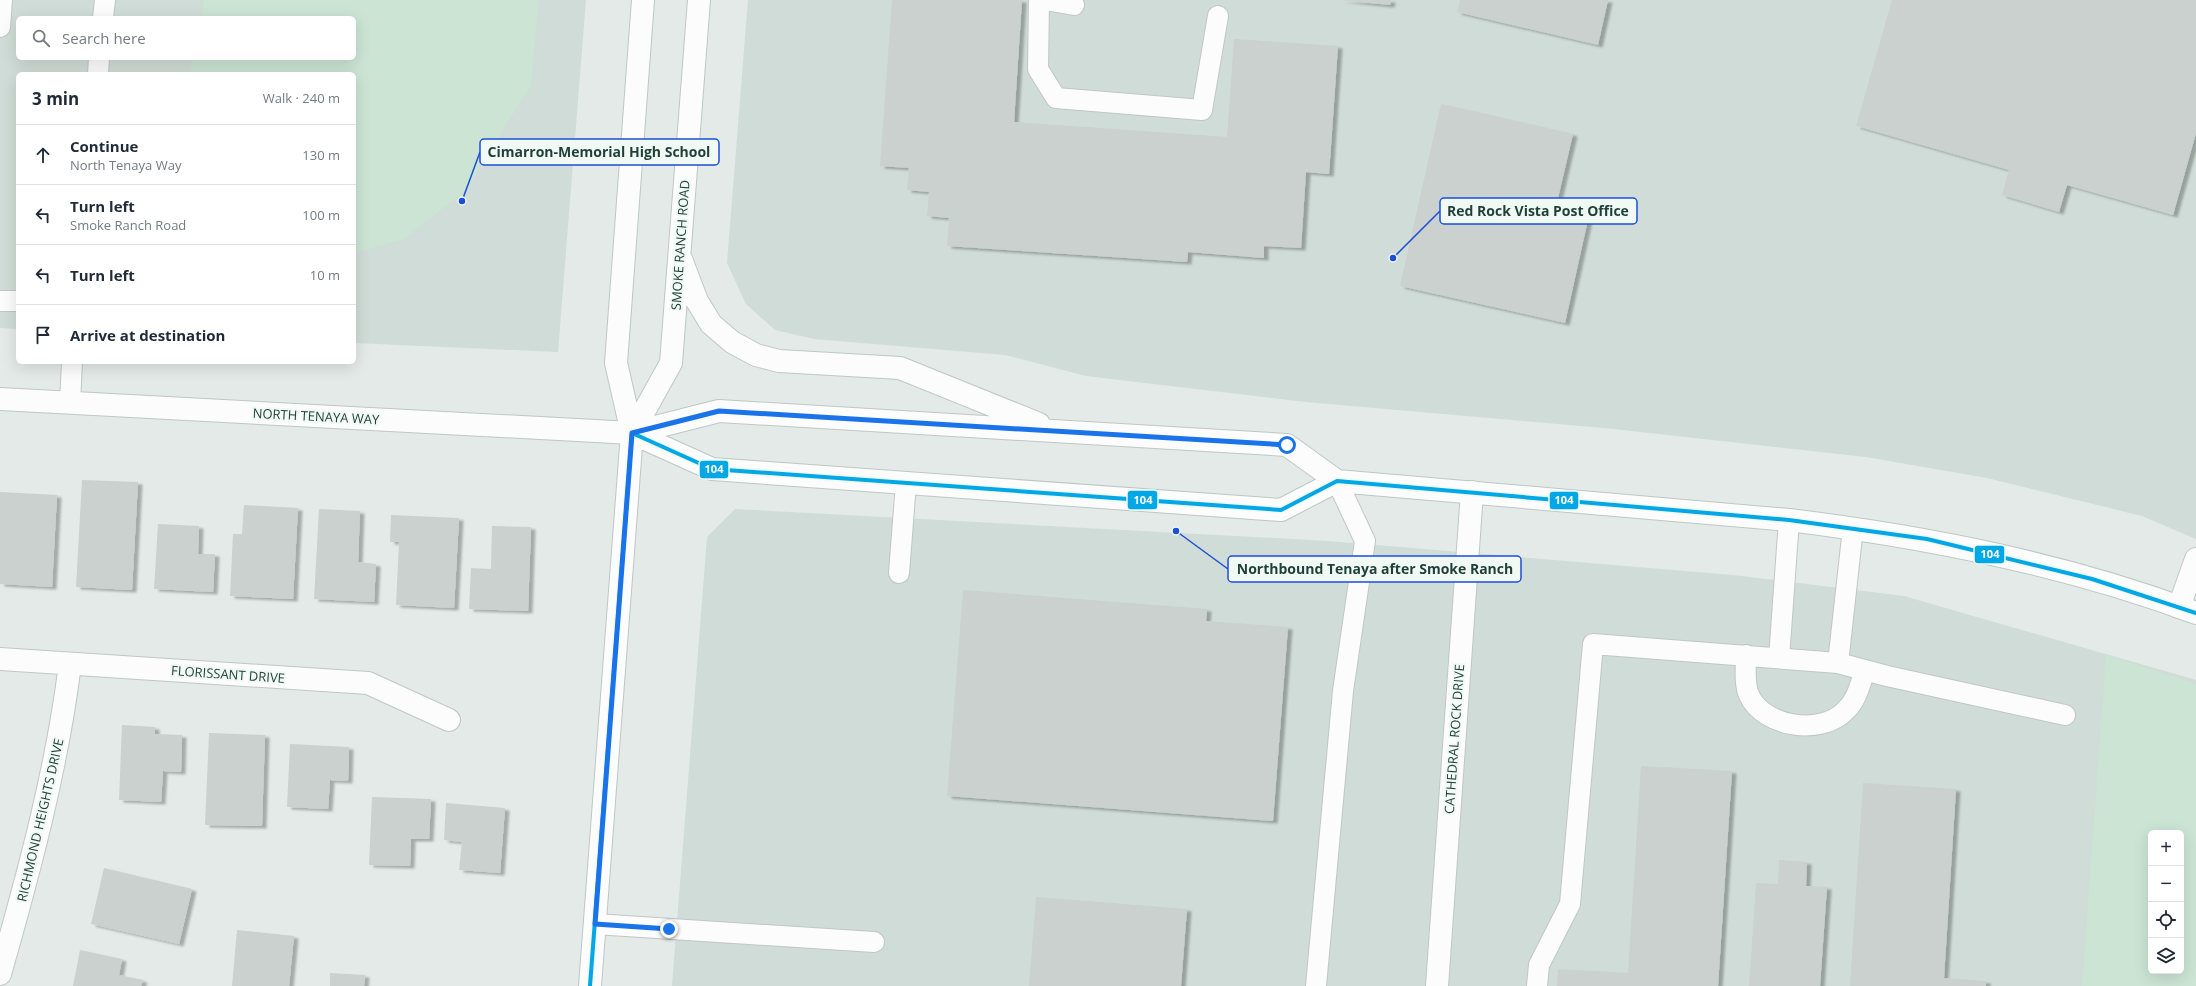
<!DOCTYPE html>
<meta charset="utf-8">
<style>
body{margin:0;font-family:"Open Sans",sans-serif;background:#f2f2f3;color:#1f2937}
.controls{position:absolute;right:12px;bottom:12px;display:grid;overflow:hidden;border-radius:6px;box-shadow:0 4px 16px #0002}
.controls button{width:36px;height:36px;display:grid;place-items:center;padding:0;border:0;border-bottom:1px solid #e0e1e3;background:#fff;color:#1f2937;font:20px sans-serif}
.stop{position:absolute;width:12px;height:12px;margin:-9px;border:3px solid #1a73e8;border-radius:50%;background:#fff}
.stop.end{background:#1a73e8;border-color:#fff;box-shadow:0 1px 4px #0008}
.list{margin:0;padding:0;list-style:none}
h2{display:flex;justify-content:space-between;align-items:center;height:52px;margin:0;padding:0 16px;font-size:17px}
h2 small{font-size:13px;font-weight:400;color:#747a83}
.list li{display:grid;grid-template-columns:26px 1fr auto;gap:12px;align-items:center;box-sizing:border-box;height:60px;padding:0 16px;border-top:1px solid #e0e1e3}
.list b{display:block;font-size:15px;white-space:nowrap}
.list p{margin:0;font-size:13px;white-space:nowrap;color:#747a83}
.list em{font-size:13px;font-style:normal;color:#747a83}
.icon{flex:none;width:22px;height:22px;fill:none;stroke:currentColor;stroke-width:2;stroke-linecap:round;stroke-linejoin:round}
.map{position:relative;flex:none;width:2196px;height:986px;overflow:hidden}
.search{position:absolute;background:#fff;box-shadow:0 4px 16px #0002;left:16px;top:16px;width:340px;height:44px;display:flex;align-items:center;gap:10px;box-sizing:border-box;padding:0 14px;border-radius:6px;color:#747a83;font-size:15px}
.panel{position:absolute;background:#fff;box-shadow:0 4px 16px #0002;left:16px;top:72px;width:340px;height:292px;border-radius:6px}
.map>svg:first-child{display:block}
</style>
<div class="map">
<svg width="2196" height="986" viewBox="0 0 2196 986">
<defs>
<filter id="shadow"><feDropShadow dx="4.5" dy="2.5" stdDeviation="1" flood-color="#0004"/></filter>
</defs>
<rect width="100%" height="100%" fill="#e3eae7"/>
<path fill="#d0dcd7" fill-rule="evenodd" d="M0 0H586L558 352 354 343V74H18V329L0 328ZM18 18H354V58H18Z
M748 0H2196V539L2142 516 1987 478 1866 457 1614 429 1306 402 1086 376 1005 355 814 339 775 330 746 304 727 263Z
M735 509 1328 541 1733 575 1904 596 2196 680V986H672L707 537ZM2151 833H2181V971H2151Z"/>
<path fill="#cbe4d4" fill-rule="evenodd" d="M204 0H539L531 85 465 191 404 239 354 253V74H190L193 58H354V18H201Z
M2106 655 2196 684V986H2082ZM2151 833H2181V971H2151Z"/>
<path fill="#cad1ce" filter="url(#shadow)" d="M892 0H1022L1014 122 1227 137 1234 39 1338 46 1329 174 1306 172 1301 248 1264 246V258L1188 252 1187 262 947 246 949 218 927 216 929 192 907 190 909 168 880 166Z
M1341 0H1391L1390 5Z
M1460 0H1608L1598 45 1457 12Z
M1892 0H2196V133L2173 215 2067 185 2059 212 2002 195 2009 170 1856 126Z
M1441 104 1573 134 1558 198 1591 206 1565 323 1400 286Z
M82 480 138 482 132 590 76 587Z
M0 492 57 495 52 587 0 584Z
M244 505 298 508 293 599 230 596 233 534H242Z
M319 509 360 511 358 562 376 564 374 602 314 599Z
M391 515 459 518 454 608 396 605 399 542H390Z
M158 524 199 526 198 554H215L213 592 154 589Z
M492 526 531 527 528 611 469 609 471 568 491 569Z
M963 590 1207 609 1206 621 1288 627 1273 821 947 796Z
M122 725 155 727V734L182 735 181 772 163 771 161 802 119 800Z
M209 733 265 735 262 826 205 825Z
M290 744 349 747 348 781 330 780 328 809 287 807Z
M1641 766 1732 771 1718 986H1557L1558 969 1628 973Z
M1863 783 1956 789 1944 978 1986 981V986H1850Z
M372 797 431 799 429 839H411L410 866 369 865Z
M446 803 505 808 500 873 459 870 462 842 444 840Z
M1779 860 1807 862 1806 886 1827 887 1820 986H1749L1756 883 1778 884Z
M104 868 192 889 179 944 91 924Z
M1036 897 1187 909 1181 986H1029Z
M237 930 294 936 289 986H232Z
M80 950 122 959 119 975 143 980 141 986H73Z
M330 973 365 975 364 986H330Z"/>
<g fill="none" stroke-linecap="round" stroke-linejoin="round">
<g stroke="#c0c7c4" stroke-width="22">
<path id="service" d="M1039 0 1038 69 1056 98 1202 110 1218 16
M1045 0 1074 5
M103 18 105 0
M0 27 2 0
M98 74 99 58
M0 301H18
M70 403 72 362
M899 573 906 483
M1746 655C1746 668 1744 684 1749 695 1763 727 1821 736 1845 711 1857 700 1860 685 1865 670
M1779 658 1789 520
M1838 663 1853 528
M595 924 874 942
M1316 986 1343 691 1365 541 1337 481
M1537 986 1539 965 1570 904 1593 644 1838 663 1887 676 2065 715"/>
</g>
<g stroke="#c0c7c4" stroke-width="24">
<path id="minor" d="M2179 607 2196 559
M0 659 368 683 449 720
M0 974C29 872 57 769 70 664
M1437 986 1472 492"/>
</g>
<g stroke="#bec8c4" stroke-width="24">
<path id="secondary" d="M681 259 697 301 711 324 732 342 756 355 779 361 900 368 1039 424
M0 399 632 433 719 411 1287 445 1337 481 1789 520C1928 537 2065 564 2196 613
M632 433 712 469 1281 510 1337 481
M632 433 671 363 699 0
M590 986 632 433 616 363 643 0"/>
</g>
<use href="#service" stroke="#fbfcfb" stroke-width="20"/>
<use href="#minor" stroke="#fbfcfb" stroke-width="22"/>
<use href="#secondary" stroke="#fbfcfb" stroke-width="22"/>
<g stroke="#f1f9f5" stroke-width="7">
<path id="bus-1" d="M590 986 632 433 712 469 1281 510 1337 481 1789 520 1927 539 2092 579 2196 613"/>
</g>
<use href="#bus-1" stroke="#02a8e6" stroke-width="4"/>
</g>
<g fill="none" stroke-linecap="round" stroke-linejoin="round">
<path stroke="#1a73e8" stroke-width="5" d="M669 929 595 924 632 433 719 411 1287 445"/>
</g>
<g text-anchor="middle" dominant-baseline="central" stroke-width="4" stroke-linejoin="round" paint-order="stroke">
<g font-size="13" fill="#1f3f38" stroke="#f1f9f5">
<text transform="translate(680 245) rotate(-86)">SMOKE RANCH ROAD</text>
<text transform="translate(316 416) rotate(3)">NORTH TENAYA WAY</text>
<text transform="translate(228 674) rotate(4)">FLORISSANT DRIVE</text>
<text transform="translate(1454 739) rotate(-86)">CATHEDRAL ROCK DRIVE</text>
<text transform="translate(40 820) rotate(-77)">RICHMOND HEIGHTS DRIVE</text>
</g>
</g>
<path fill="none" stroke="#1d4ed8" stroke-width="1.5" d="M462 201L480 152M1393 258L1440 211M1176 531L1228 569"/>
<g fill="#1d4ed8" stroke="#f1f9f5" stroke-width="1.5">
<circle cx="462" cy="201" r="4"/>
<circle cx="1393" cy="258" r="4"/>
<circle cx="1176" cy="531" r="4"/>
</g>
<g fill="#f1f9f5" stroke="#1d4ed8" stroke-width="1.5">
<rect x="480" y="139" width="239" height="26" rx="4"/>
<rect x="1440" y="198" width="197" height="26" rx="4"/>
<rect x="1228" y="556" width="293" height="26" rx="4"/>
</g>
<g font-size="14" text-anchor="middle" font-weight="bold" fill="#1f3f38">
<text x="599" y="157">Cimarron-Memorial High School</text>
<text x="1538" y="216">Red Rock Vista Post Office</text>
<text x="1375" y="574">Northbound Tenaya after Smoke Ranch</text>
</g>
<g stroke="#f1f9f5" stroke-width="1.5">
<rect x="699" y="460" width="30" height="19" rx="4" fill="#02a8e6"/>
<rect x="1127" y="490" width="31" height="20" rx="4" fill="#02a8e6"/>
<rect x="1549" y="491" width="30" height="19" rx="4" fill="#02a8e6"/>
<rect x="1974" y="545" width="31" height="19" rx="4" fill="#02a8e6"/>
</g>
<g font-size="11" text-anchor="middle" font-weight="bold" fill="#fff">
<text x="714" y="473">104</text>
<text x="1143" y="504">104</text>
<text x="1564" y="504">104</text>
<text x="1990" y="558">104</text>
</g>
</svg>
<div class="controls">
<button>+</button>
<button>−</button>
<button><svg class="icon" aria-label="locate" viewBox="0 0 24 24"><circle cx="12" cy="12" r="6"/><path d="M12 2v4M12 18v4M2 12h4M18 12h4"/></svg></button>
<button><svg class="icon" aria-label="layers" viewBox="0 0 24 24"><path d="M12 4l9 5-9 5-9-5zM3 14l9 5 9-5"/></svg></button>
</div>
<div class="stop" style="left:1287px;top:445px"></div>
<div class="stop end" style="left:669px;top:929px"></div>
<div class="search"><svg class="icon" aria-label="search" viewBox="0 0 24 24"><circle cx="10" cy="10" r="6"/><path d="M15 15l6 6"/></svg>Search here</div>
<section class="panel">
<h2>3 min<small>Walk · 240 m</small></h2>
<ul class="list">
<li><svg class="icon" aria-label="ahead" viewBox="0 0 24 24"><path d="M12 20V5M6 11l6-6 6 6"/></svg><div><b>Continue</b><p>North Tenaya Way</p></div><em>130 m</em></li>
<li><svg class="icon" aria-label="left" viewBox="0 0 24 24"><path d="M17 20v-9H6M10 6l-5 5 5 5"/></svg><div><b>Turn left</b><p>Smoke Ranch Road</p></div><em>100 m</em></li>
<li><svg class="icon" aria-label="left" viewBox="0 0 24 24"><path d="M17 20v-9H6M10 6l-5 5 5 5"/></svg><div><b>Turn left</b></div><em>10 m</em></li>
<li><svg class="icon" aria-label="arrive" viewBox="0 0 24 24"><path d="M6 21V4h12l-3 4 3 4H6"/></svg><div><b>Arrive at destination</b></div></li>
</ul>
</section>
</div>
